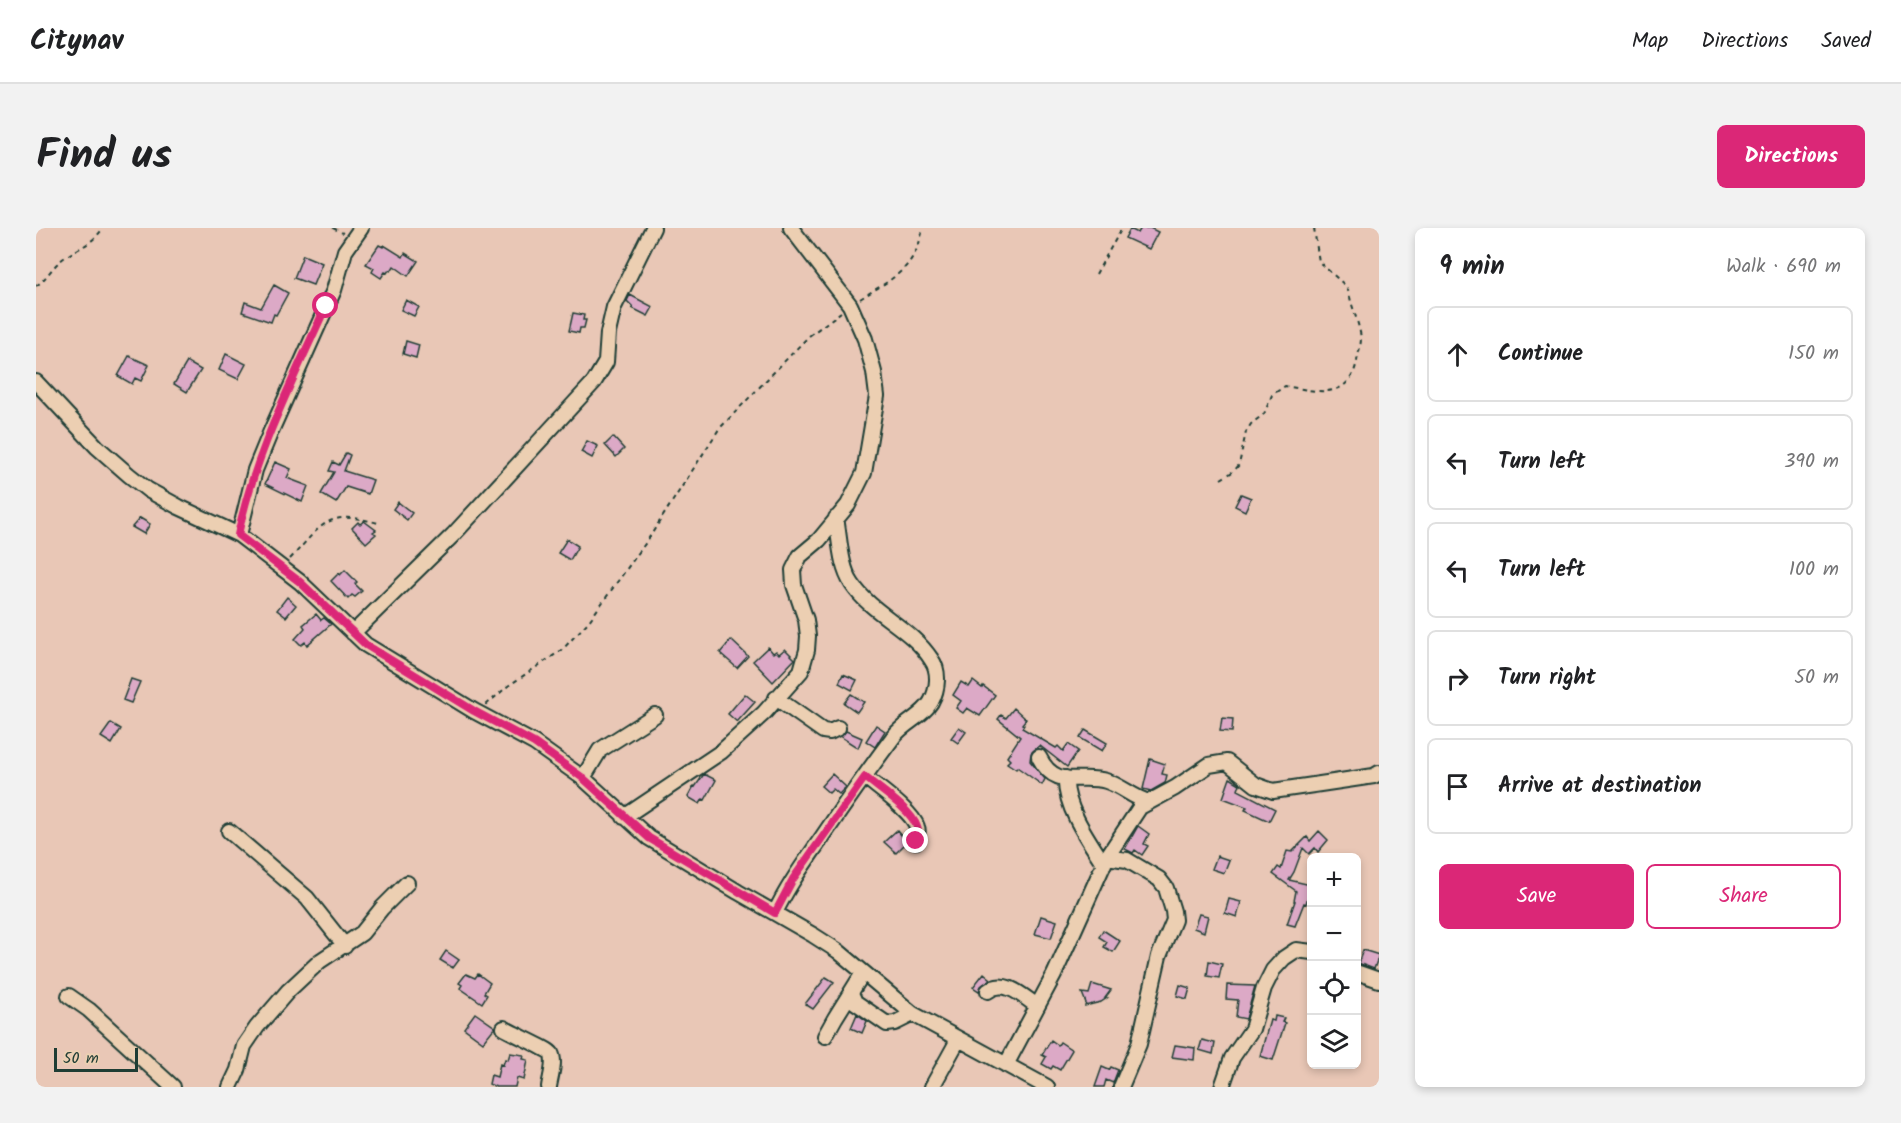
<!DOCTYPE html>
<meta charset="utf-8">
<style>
body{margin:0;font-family:Kalam,sans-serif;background:#f2f2f2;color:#202124}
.controls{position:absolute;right:18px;bottom:18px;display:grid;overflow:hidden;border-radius:9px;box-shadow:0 3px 9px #0003}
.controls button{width:54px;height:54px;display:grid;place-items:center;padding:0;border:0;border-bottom:2px solid #e0e0e0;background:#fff;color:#202124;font:30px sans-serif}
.scale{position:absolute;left:18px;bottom:15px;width:84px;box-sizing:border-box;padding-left:6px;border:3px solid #1f3d34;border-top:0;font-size:16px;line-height:21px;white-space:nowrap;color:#1f3d34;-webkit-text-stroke:4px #eccfb2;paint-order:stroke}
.stop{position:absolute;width:18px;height:18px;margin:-14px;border:4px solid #db2777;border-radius:50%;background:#fff}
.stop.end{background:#db2777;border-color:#fff;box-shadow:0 2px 6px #0008}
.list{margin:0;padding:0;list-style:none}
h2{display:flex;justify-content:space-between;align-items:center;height:78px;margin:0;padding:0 24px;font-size:26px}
h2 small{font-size:20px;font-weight:400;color:#757577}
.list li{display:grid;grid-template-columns:39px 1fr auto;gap:18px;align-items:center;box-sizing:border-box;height:96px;margin:0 12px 12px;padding:0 12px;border:2px solid #e0e0e0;border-radius:9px}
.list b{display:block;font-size:22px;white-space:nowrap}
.list em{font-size:20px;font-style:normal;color:#757577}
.actions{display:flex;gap:12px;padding:18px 24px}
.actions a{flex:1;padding:14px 0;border:2px solid #db2777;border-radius:9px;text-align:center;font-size:21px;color:#db2777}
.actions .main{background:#db2777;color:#fff}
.icon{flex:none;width:33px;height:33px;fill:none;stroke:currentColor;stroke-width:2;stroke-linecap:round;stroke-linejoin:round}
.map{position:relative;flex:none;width:1343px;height:859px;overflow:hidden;border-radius:9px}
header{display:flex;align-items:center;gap:36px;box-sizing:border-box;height:84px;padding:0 30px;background:#fff;border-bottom:2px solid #e0e0e0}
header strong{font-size:28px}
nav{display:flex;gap:33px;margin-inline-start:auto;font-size:21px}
.intro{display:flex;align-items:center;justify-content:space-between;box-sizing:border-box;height:144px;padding:0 36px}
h1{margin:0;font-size:42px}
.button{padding:15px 27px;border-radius:9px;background:#db2777;color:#fff;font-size:21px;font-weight:700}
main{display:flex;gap:36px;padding:0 36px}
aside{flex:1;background:#fff;border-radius:9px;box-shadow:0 3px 9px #0003}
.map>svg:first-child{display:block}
</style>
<header>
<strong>Citynav</strong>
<nav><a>Map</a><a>Directions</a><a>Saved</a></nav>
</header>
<div class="intro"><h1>Find us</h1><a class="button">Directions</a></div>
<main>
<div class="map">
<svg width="1343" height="859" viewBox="0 0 1343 859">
<rect width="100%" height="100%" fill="#e9c7b6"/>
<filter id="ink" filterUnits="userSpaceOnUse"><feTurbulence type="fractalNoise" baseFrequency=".0167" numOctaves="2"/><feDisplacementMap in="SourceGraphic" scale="12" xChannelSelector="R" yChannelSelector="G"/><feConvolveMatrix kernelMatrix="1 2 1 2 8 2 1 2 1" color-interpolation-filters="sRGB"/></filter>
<g filter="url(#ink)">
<path fill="#dca9c6" stroke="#1f3d34" stroke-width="1.5" d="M1105 0H1114L1122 4 1113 21 1089 10 1094 1 1102 5Z
M343 17 347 19 348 17 367 29 369 25 382 33 372 48 358 38 355 43 353 42 351 45 349 44 345 50 336 44 338 40 330 36Z
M267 27 286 35 277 57 258 50Z
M238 57 252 65 240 87 238 86 235 94 206 84 209 74 225 80Z
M594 67 617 79 612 88 596 80 597 79 591 73Z
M370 72 383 79 378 88 365 82Z
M537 85 548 87 547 92H550L548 100H544L543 105 533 103Z
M370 113 383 117 380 130 367 126Z
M190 126 210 136 202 151 183 142Z
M93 128 113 137 105 153 99 150 96 156 82 148Z
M151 134 165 142 151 164 138 156Z
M577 209 588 221 580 229 569 217Z
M551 213 562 218 556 230 545 224Z
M310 225 314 227 308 243 337 252 332 266 310 259 300 275 285 266 298 244 293 243 297 234 303 237Z
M239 234 255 241 251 250 272 258 266 274 229 256Z
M1205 266 1215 270 1209 283 1199 278Z
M362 274 376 285 371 292 357 281Z
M104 290 114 296 108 306 96 299Z
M328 293 340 302 337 304 340 306 330 315 316 300 322 294 324 296Z
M531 311 542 318 534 332 522 325Z
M309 342 321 354 319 356 326 363 319 369 316 367 312 371 295 353 303 345 304 347Z
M251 369 260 377 250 389 241 382Z
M280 386 285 392 288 390 295 396 271 417 269 414 265 417 259 411 269 400 267 397Z
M695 412 712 428 701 440 684 425Z
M732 419 737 425 740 423 743 426 749 421 759 431 737 454 717 433Z
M807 446 821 452 816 462 803 455Z
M95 451 104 454 95 475 87 472Z
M937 453 946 460 947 458 959 467 944 488 931 480 927 485 920 480 925 473 917 467 925 454 933 459Z
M709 466 719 474 701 494 692 486Z
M815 466 828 474 821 484 808 475Z
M978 480 990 491 986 496 988 497 986 500 1020 520 1022 518 1027 523 1032 516 1042 523 1031 539 1004 518 998 522 995 525 994 533 1009 551 1006 557 981 539 980 541 971 535 974 532 971 529 984 509 962 491 965 487 970 490Z
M1186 490 1197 491 1196 504 1184 503Z
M75 495 85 501 76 516 65 509Z
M840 497 849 503 839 519 830 513Z
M923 499 930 504 922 515 915 510Z
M1049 502 1071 515 1066 523 1044 510Z
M810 503 826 510 822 520 805 509Z
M1114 531 1129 536 1126 546 1131 547 1129 555 1115 563 1107 561Z
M668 546 680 552 669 572 667 571 664 576 652 569 658 558 659 559Z
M796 546 810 559 803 566 797 561 793 565 785 558Z
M1194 550 1204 556 1202 562 1239 581 1233 593 1209 582 1211 579 1187 570Z
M1102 598 1113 606 1108 616 1112 618 1106 627 1099 622 1097 625 1089 621Z
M861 602 871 614 860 625 848 614Z
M1283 603 1292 612 1282 624 1279 620 1273 626 1267 620 1258 644 1253 652 1275 657 1270 676 1268 675 1259 698 1251 696 1259 673H1258L1260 663 1237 646 1242 639 1245 641 1251 623 1256 624 1271 609 1274 613Z
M1181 628 1193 632 1188 645 1176 641Z
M1193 671 1205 674 1201 689 1189 685Z
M1163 686 1172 688 1168 704 1158 700Z
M1005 688 1021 693 1015 710 999 706Z
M1067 702 1084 713 1077 724 1068 719 1071 714 1063 709Z
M1327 722 1343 727 1338 741 1322 735Z
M410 723 423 732 417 740 404 732Z
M1173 733 1186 736 1183 750 1171 748Z
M948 745 955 751 945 758 943 763 937 759Z
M430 746 439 750 442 746 454 755 448 765 451 767 446 775 424 760 426 757 423 755Z
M790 749 798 754 777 781 769 776Z
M1056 756 1075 762 1069 770H1071L1065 774 1049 778 1050 775 1046 765 1053 766Z
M1144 757 1154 760 1151 771 1141 768Z
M1191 757 1219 758 1210 791 1200 789 1202 772 1190 771Z
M439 785 459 799 447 814 428 800Z
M821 786 831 793 826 805 815 800Z
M1239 788 1248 790 1246 794 1249 795 1237 832 1224 828 1234 792 1238 793Z
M1015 812 1022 817 1024 814 1036 822 1024 842 1017 838 1015 841 1006 836 1010 829 1006 827Z
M1166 812 1179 815 1177 826 1163 822Z
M1139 817 1159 820 1158 832 1136 829Z
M474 825 488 827 487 831 492 832 488 852 481 850 479 859H460L453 856 455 847 461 849 464 836 467 837 469 831 472 832Z
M1066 839 1073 842 1075 839 1082 842 1077 855 1070 852 1068 859H1059Z"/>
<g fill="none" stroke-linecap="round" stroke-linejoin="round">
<g stroke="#1f3d34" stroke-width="18">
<path id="street" d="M0 154 61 219 93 247 112 262 143 279 203 307 264 354 330 417 438 483 498 515 547 550 613 610 702 664 777 707 802 723 877 786 1011 859
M203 307 219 242 235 203 298 62 309 23 325 0
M317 405 417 307 558 154 570 134 572 105 578 79 617 0
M740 470 787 503 794 504 802 500
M1003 529C1020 563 1044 545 1070 553 1086 558 1097 570 1113 574
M829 549C842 560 876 583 881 599 883 603 881 609 880 613
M547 550 564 522 619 487
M1030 550C1028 578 1053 613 1068 636
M588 589 685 524 728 485 765 443 771 422 772 408 770 392 758 357 757 342 764 328 783 312 812 277 828 245 841 168 838 144 829 111 814 77 755 0
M193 603 271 670 309 718
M1071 629 1091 632 1123 651 1130 660 1137 683 1138 692 1123 728 1103 816 1085 859
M739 685C752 657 770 633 787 608 810 574 834 540 858 508 869 494 886 489 895 474 902 461 904 443 895 431 875 400 836 386 816 356 804 338 804 311 800 290
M1320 744 1343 752
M952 763C968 750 987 768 1001 778
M815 765 819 774 851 796 859 795 877 786
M33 768 53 782 137 859
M468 800C474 804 514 822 515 825 520 834 514 850 513 859
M789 808 799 790 827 745
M970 837 1018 747 1071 629 1104 579 1139 560 1173 537 1191 534 1220 557 1237 563 1338 548 1343 545
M194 859 202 842 208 818 221 799 252 763 284 733 326 705 346 680 371 655
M896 859 922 812
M1186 859 1196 830 1216 801 1228 760 1237 742 1248 730 1260 722 1276 724"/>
</g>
<path stroke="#1f3d34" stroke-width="2" stroke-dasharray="4.5 4.5" stroke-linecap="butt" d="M297 0 307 5
M1060 46 1086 0
M0 58C10 51 15 41 24 33 40 20 54 19 67 0
M824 71C857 50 879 42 887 0
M1185 251 1198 243 1203 237 1210 204 1215 196 1228 186 1236 167 1249 158C1279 163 1313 174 1321 133 1322 126 1325 118 1325 110 1323 95 1316 80 1313 65L1310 58 1283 34 1278 0
M254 331C287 296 290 281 342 295
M450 477 472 458 526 422 553 393 611 313 683 201 773 108 805 84"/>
<use href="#street" stroke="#eccfb2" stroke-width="14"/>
</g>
</g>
<g fill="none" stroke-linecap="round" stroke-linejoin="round" filter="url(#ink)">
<path stroke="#db2777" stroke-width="8" d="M290 78C257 152 218 227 202 307L264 354 330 417 438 483 498 515 547 550 613 610 739 685 757 651 829 549C843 561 875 581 881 599 883 603 881 609 880 613"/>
</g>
</svg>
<div class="controls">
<button>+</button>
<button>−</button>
<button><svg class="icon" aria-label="locate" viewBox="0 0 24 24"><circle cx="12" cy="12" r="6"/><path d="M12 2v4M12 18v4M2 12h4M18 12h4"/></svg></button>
<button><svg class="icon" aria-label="layers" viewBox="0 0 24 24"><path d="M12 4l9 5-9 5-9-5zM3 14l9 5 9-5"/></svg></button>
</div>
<div class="scale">50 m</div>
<div class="stop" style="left:290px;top:78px"></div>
<div class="stop end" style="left:880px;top:613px"></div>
</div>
<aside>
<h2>9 min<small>Walk · 690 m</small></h2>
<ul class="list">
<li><svg class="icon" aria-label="ahead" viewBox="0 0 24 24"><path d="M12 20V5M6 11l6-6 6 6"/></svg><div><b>Continue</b></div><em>150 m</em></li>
<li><svg class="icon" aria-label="left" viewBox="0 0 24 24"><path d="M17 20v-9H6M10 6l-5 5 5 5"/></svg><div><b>Turn left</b></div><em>390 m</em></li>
<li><svg class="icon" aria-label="left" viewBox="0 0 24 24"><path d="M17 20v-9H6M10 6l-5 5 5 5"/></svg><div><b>Turn left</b></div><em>100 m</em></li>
<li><svg class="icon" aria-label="right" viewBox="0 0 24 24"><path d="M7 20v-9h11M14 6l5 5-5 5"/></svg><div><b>Turn right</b></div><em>50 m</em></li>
<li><svg class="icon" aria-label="arrive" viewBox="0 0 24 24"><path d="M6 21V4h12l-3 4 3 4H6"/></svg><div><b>Arrive at destination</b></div></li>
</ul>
<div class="actions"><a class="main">Save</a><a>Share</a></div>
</aside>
</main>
